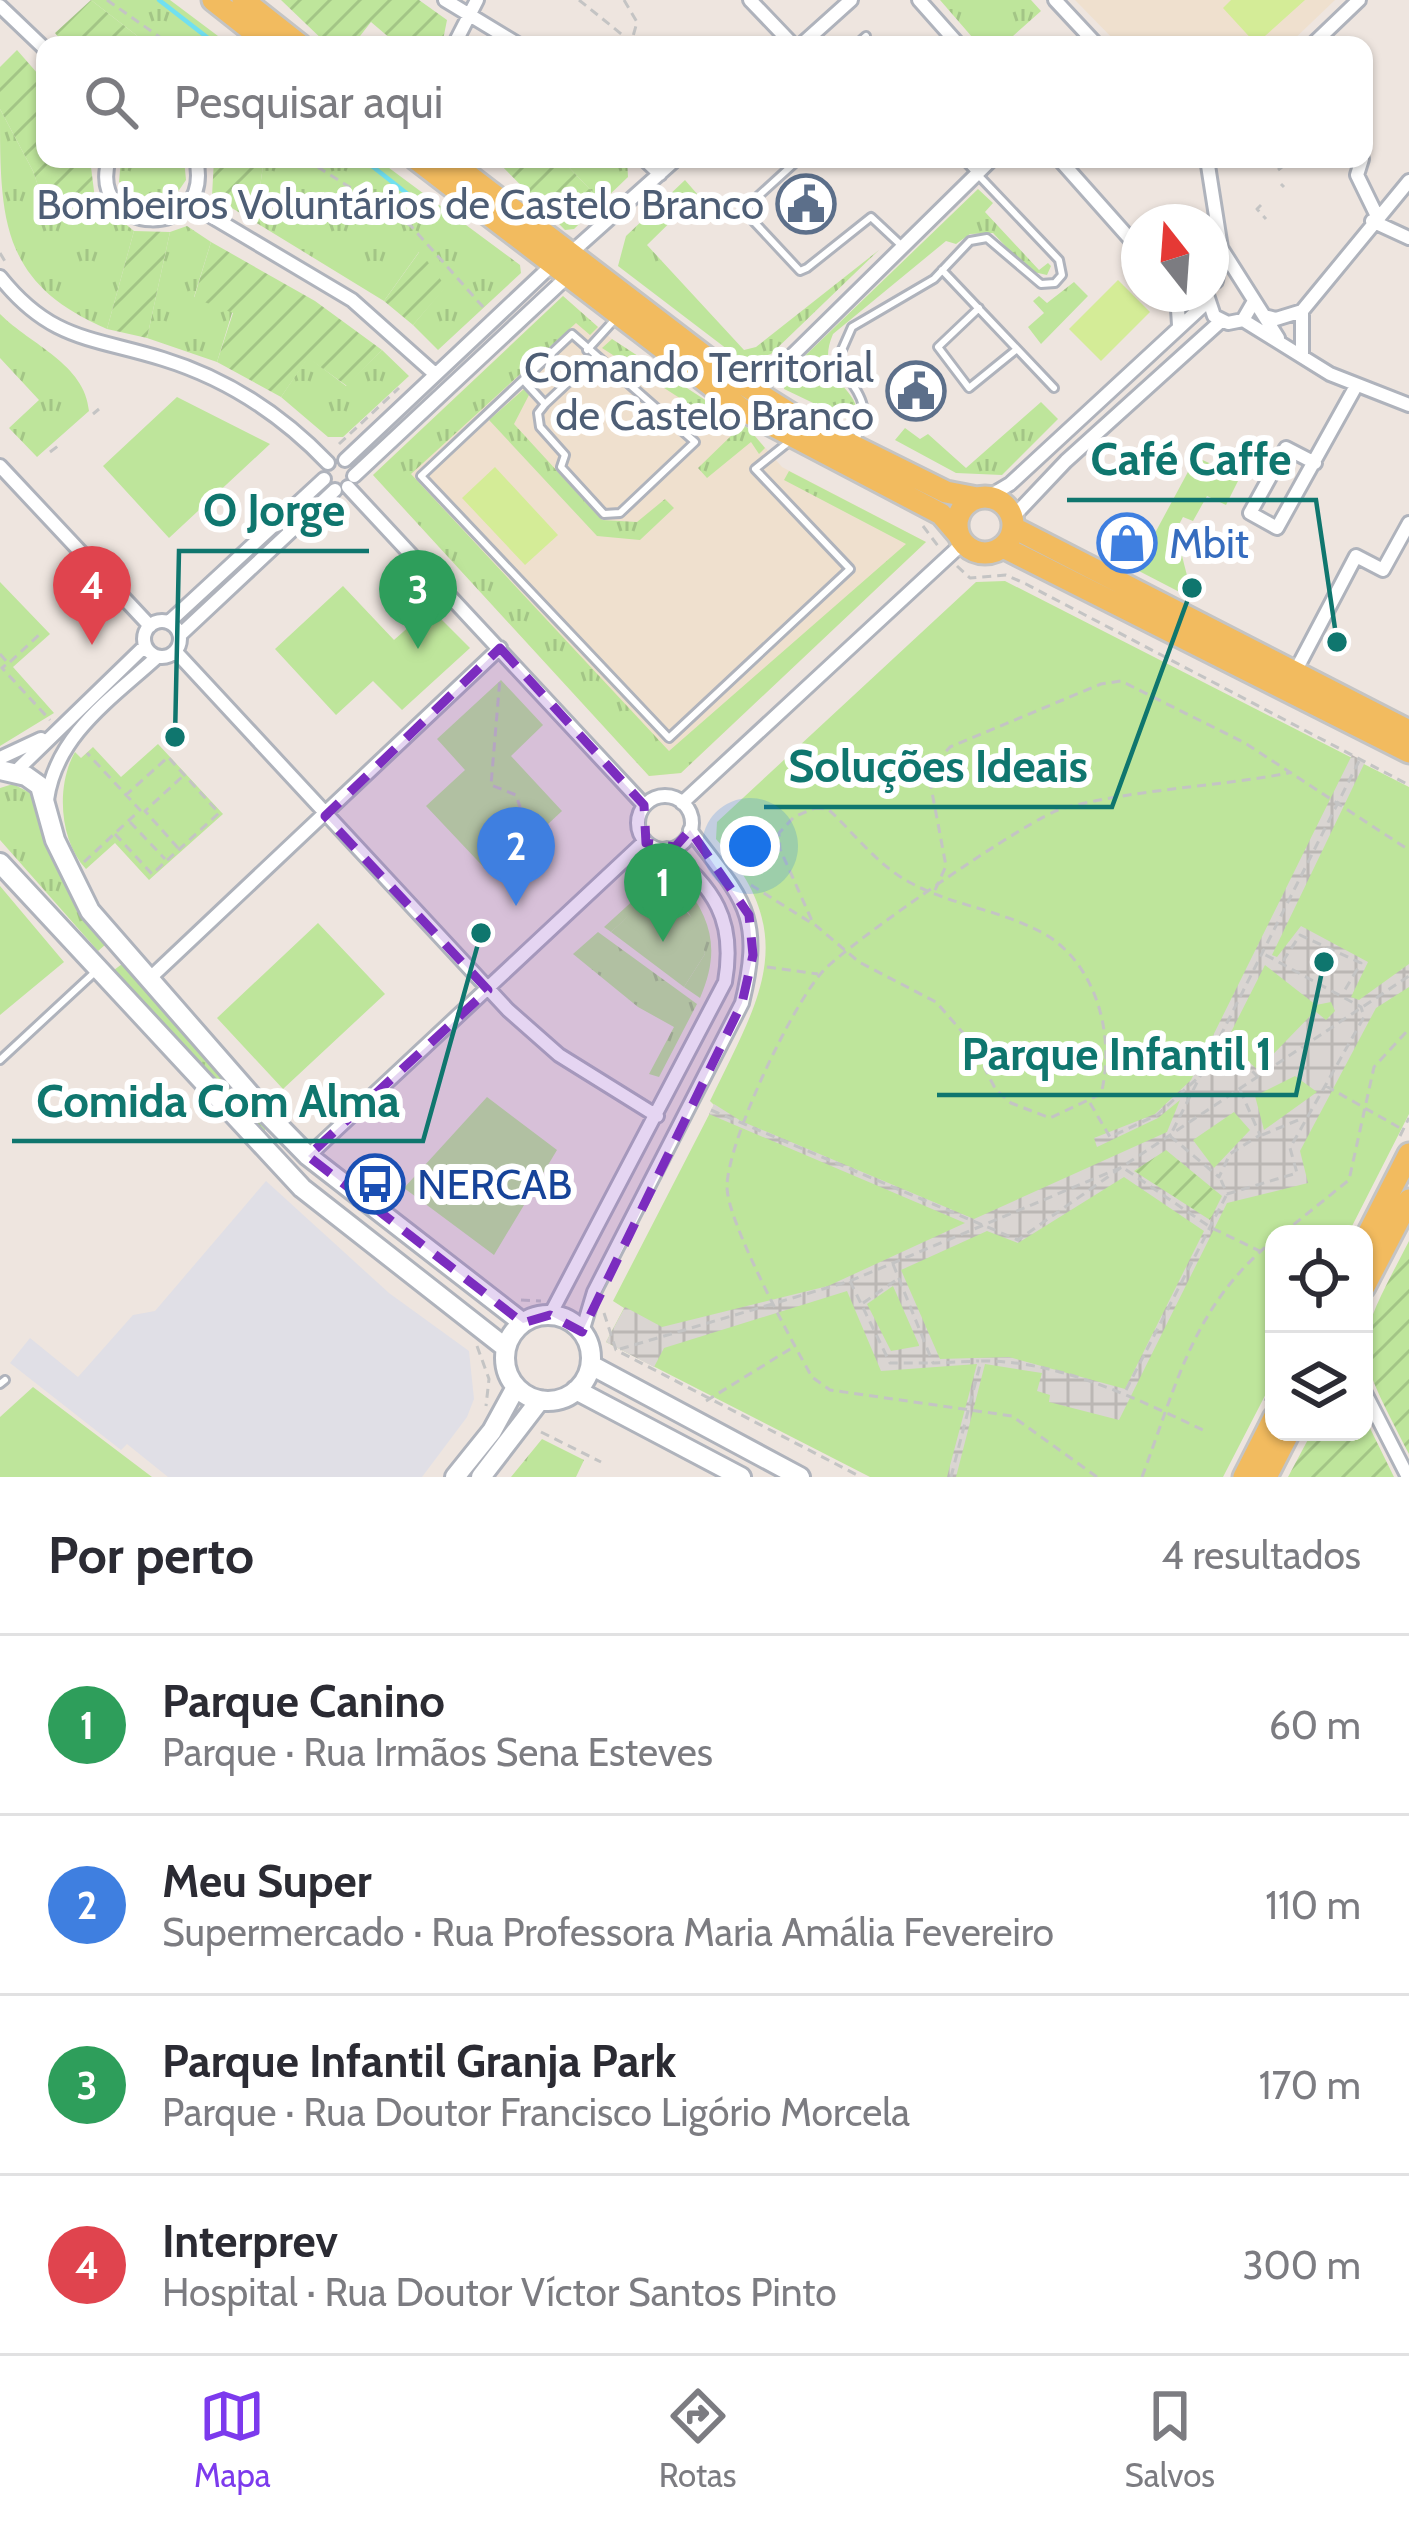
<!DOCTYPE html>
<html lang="pt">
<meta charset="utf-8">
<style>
body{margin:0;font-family:Cabin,sans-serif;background:#f2f2f3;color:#2b2b33}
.controls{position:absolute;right:36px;bottom:36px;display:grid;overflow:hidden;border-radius:24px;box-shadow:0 3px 9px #0004}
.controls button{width:108px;height:108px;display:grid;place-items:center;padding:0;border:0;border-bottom:3px solid #e1e1e2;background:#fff;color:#2b2b33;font:60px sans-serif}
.compass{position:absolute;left:1121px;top:204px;width:108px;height:108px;border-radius:50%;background:#fff;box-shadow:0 3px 9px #0004;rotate:343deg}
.you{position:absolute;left:750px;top:846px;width:42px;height:42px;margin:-30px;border:9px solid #fff;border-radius:50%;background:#1a73e8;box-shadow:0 0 0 18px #1a73e833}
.badge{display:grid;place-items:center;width:78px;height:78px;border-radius:50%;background:#7c3aed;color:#fff;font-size:39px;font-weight:700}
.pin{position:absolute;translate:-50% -99px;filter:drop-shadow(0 3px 6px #0008)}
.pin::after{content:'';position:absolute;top:63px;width:42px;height:36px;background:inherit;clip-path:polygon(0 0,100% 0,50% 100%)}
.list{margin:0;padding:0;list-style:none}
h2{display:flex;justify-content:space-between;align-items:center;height:156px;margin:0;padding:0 48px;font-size:51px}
h2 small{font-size:39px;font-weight:400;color:#7c7c81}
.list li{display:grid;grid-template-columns:78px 1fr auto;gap:36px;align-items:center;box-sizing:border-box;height:180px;padding:0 48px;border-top:3px solid #e1e1e2}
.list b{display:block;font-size:45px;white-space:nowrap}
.list p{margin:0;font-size:39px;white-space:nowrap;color:#7c7c81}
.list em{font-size:39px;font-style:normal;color:#7c7c81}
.icon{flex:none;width:66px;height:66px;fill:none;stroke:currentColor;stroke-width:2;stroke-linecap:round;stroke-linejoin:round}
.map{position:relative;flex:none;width:1409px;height:1477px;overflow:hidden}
.search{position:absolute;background:#fff;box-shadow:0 3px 9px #0004;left:36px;right:36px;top:36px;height:132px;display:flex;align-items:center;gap:30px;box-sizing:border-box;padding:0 42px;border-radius:24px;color:#7c7c81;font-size:45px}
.sheet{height:876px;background:#fff}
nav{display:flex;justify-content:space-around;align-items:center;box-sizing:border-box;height:168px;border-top:3px solid #e1e1e2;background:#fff;font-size:33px;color:#7c7c81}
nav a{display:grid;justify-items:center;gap:6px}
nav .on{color:#7c3aed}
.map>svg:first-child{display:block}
</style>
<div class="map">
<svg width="1409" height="1477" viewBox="0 0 1409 1477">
<defs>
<pattern id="grass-tufts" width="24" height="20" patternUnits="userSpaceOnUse" patternTransform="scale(3)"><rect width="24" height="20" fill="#bee59b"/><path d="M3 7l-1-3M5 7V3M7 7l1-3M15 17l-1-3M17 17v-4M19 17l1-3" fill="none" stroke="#a3c586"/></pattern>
<pattern id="garden-furrows" width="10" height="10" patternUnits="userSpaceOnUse" patternTransform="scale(3)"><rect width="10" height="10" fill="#bee59b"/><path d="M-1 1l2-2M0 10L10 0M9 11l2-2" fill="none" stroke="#a3c586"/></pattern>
<pattern id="plaza-grid" width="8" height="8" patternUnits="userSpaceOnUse" patternTransform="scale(3)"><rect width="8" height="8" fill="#dad5d2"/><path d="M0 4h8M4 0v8" fill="none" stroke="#bbb7b4"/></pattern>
</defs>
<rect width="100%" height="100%" fill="#eee5df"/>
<path fill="#e0dfe6" d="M266 1181 389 1293 469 1351 474 1399 467 1417 422 1477H168L127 1444 121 1450 10 1363 30 1338 78 1377 133 1315 155 1311Z"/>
<path fill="#efe0ce" d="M1075 0H1335L1288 45H1119Z
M563 296 612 339 748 428 782 467 926 542 681 773 649 776 373 475Z"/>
<path fill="url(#grass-tufts)" d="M91 0H170L230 45H149Z
M940 0H1031L1041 11 1003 45H979Z
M0 109 33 171 48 215 95 199 134 231 107 329C0 283 0 219 0 109Z
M121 159H184L186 180 173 199 141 205 119 182Z
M264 159H377L520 265 521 273 438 350 413 325 445 287 419 252 384 301 255 222Z
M561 159H627L628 177 602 202Z
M685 180 698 195 647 245 744 350 756 347 879 250 771 354 744 362 618 266 626 236Z
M978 189 993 203 985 212 1039 270 1048 263 1051 266 1047 275 1029 271 993 233 970 234 956 244 946 241 833 334C812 383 865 385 857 424L784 389V376Z
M187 226 211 242 194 297 225 309 247 264 217 362 147 338 170 232Z
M1074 282 1088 296 1041 344 1028 327 1044 313 1033 301 1039 296 1047 303Z
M563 296 598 327 590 335 576 323 411 474 669 751 906 544 784 480 789 471 926 542 681 773 649 776 373 475Z
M0 314C31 345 85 364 89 411L37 457 9 428 39 400 0 358Z
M612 339 748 428 765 448 759 454 751 442 707 478 698 468 734 433 602 348Z
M382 350 409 376 343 437H328L281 397 308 357 346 386Z
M524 389 529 395 514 424 602 520 637 522 665 499 674 508 640 540 597 536 489 420Z
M1041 402 1058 419 1002 475 956 473 895 440 905 428 920 439 928 434 966 468Z
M13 784 36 796 70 896 105 945 98 951 0 840V788Z
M659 877 682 882C713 920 720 952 700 998L684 987 705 954C696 926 689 895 654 893L611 932 604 927Z
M598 932 697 1004 659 1077 649 1074 674 1027 638 1007 573 954Z
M122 964 265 1125V1131H257L114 970Z
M542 1439 584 1460 576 1477H511Z"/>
<path fill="#bee59b" d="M177 397 270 444 169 538 103 466Z
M1196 457 1240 477 1226 505 1207 496 1193 521 1183 517 1167 547 1182 556 1193 599 1110 556 1148 546Z
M1005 581 1409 787V1114L1348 1234H1274V1378L1223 1477H870L606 1342 624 1308 613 1301 714 1105 710 1101C759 999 803 937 716 839L717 822 976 582Z
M0 582 50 634 13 667 54 713 0 746Z
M343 586 394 640 430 608 470 648 402 710 373 681 336 715 275 649Z
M501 680 543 725 511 756 562 811 492 876 426 806 465 770 437 739Z
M158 744 223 814 149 880 115 843 86 869C59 840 56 785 75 752L81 758 93 747 121 777Z
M0 886 64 962 0 1015Z
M654 892 669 894 698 924 705 954 684 987 611 932Z
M318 923 385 994 283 1089 217 1018Z
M487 1097 557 1150 494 1255 404 1188Z
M33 1387 152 1477H0V1417Z"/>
<path fill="url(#garden-furrows)" d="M91 0 149 45H65L55 33Z
M281 0H419L447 20 442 45H398L371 22 353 45H328Z
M17 50 45 82V159H90L95 199 48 216 33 171 0 109V67Z
M214 159H264L255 222 212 196Z
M495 159H561L602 202 574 229 565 230Z
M134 231 170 232 147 338 107 329Z
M211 242 315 301 382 350 347 386 308 358 281 397 217 362 233 313 194 298Z
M420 251 446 287 413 325 384 301Z
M1166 1149 1222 1197 1210 1220 1133 1170Z
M1409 1241V1454C1352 1342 1351 1353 1409 1241Z
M1364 1416 1394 1477H1288L1312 1432H1364Z"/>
<path fill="#d4ec97" d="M1231 0H1305L1256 44 1223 8Z
M1118 280 1150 312 1101 361 1069 329Z
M495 467 558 535 525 565 462 498Z"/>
<path fill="url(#plaza-grid)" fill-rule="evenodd" d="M1352 755 1365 762 1272 955 1277 957 1301 926 1368 962 1351 997 1359 1000 1409 964V987L1376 1008 1300 1151 1308 1183 1227 1203 1119 1420 1049 1402 1050 1395 1037 1391 1042 1373 985 1364 956 1477H947L977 1364 881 1371 847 1291 664 1348 654 1367 606 1342 625 1307 662 1327 828 1286 965 1223 709 1114 714 1104 741 1121 974 1219 1167 1132 1180 1100 1158 1118 1097 1147 1094 1138 1155 1114 1191 1080ZM1265 965 1316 1005 1331 1002 1335 1011 1326 1020 1315 1011 1258 1070 1226 1042ZM1295 1076 1317 1092 1264 1130 1255 1096ZM1234 1112 1250 1130 1214 1168 1193 1140ZM1166 1150 1222 1196 1210 1220 1134 1171ZM1124 1177 1204 1231 1125 1389 1009 1357 940 1359 901 1270 987 1231 1018 1243ZM893 1286 919 1345V1346L891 1351 867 1304Z"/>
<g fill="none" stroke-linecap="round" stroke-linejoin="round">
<path stroke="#71e0f0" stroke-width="4.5" d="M159 0 217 45
M363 159 433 214"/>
<g stroke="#afb3bc" stroke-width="12">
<path id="lane" d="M856 45 866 36
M799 159 743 210 800 271 807 268 871 217 902 246
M942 270 1054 388
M979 308 938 347 969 388 1017 349
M587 350 617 317
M523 380 545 404 538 413 540 427 565 455 561 467 604 514 620 513 695 442 572 334 421 476 669 738 850 569 755 469 790 441
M545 404 594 358
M854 443C876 406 857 393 837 361L852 327 934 279 970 241 987 238 1041 284 1055 283 1062 275 1059 260 963 159
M0 1060 95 972
M0 1384 5 1380"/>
</g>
<g stroke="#afb3bc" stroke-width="18">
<path id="street" d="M445 0 519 45
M750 0 793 45
M919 0 959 45
M1055 0 1097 45
M0 6 45 49
M454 45 477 0
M801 45 851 0
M1312 45 1359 0
M109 159C86 236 215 243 196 159
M644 159 660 174
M1059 159 1139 249
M1207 159 1221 248 1216 281
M1362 159 1357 175 1377 216
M189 203 352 300 435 374
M1372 221 1409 238
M1221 248 1278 338
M573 251 676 159
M0 277C51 341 92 337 163 359 228 379 281 414 328 463
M1177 294 1179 325
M1207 295 1214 316 1228 323 1243 320 1254 301
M1264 316 1276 319 1302 311
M1243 320 1330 374 1409 405
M1302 354V311L1409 181
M755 392 992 159
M345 460 552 265
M1315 463 1286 448 1250 513 1277 528 1356 386
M0 466 150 626
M354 476 568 276
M348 487 644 805
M988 497 1010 484 1207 302
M1013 517 1066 461 1221 321
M144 639a18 18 0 1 1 36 0a18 18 0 1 1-36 0Z
M169 622 324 479
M180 635 335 490
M176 652 508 1010 559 1055 657 1116
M1295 672 1356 556 1383 570 1409 523
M0 758 41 739
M13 774 145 646
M638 823a27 27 0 1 1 54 0a27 27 0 1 1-54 0Z
M47 800C56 735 111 699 157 657
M682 803 963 543
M148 980 500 648
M308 1156 645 841
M550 1315 725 982C736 919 714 889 667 849
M582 1332 594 1292 742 1003C764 913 742 899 690 830
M1364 1391 1408 1477"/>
</g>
<g stroke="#afb3bc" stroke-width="24">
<path id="secondary" d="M0 770 26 776 40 786 55 840 90 911 269 1116 308 1156 523 1323
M0 863 302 1188 506 1348
M505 1358a43 43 0 1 1 86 0a43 43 0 1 1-86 0Z
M591 1365 800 1477
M576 1390 741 1477
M455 1477 492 1431 516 1387
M481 1477 540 1400"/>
</g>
<g stroke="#c4c4c4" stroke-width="27">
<path id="primary" d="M213 0 270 45
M243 0 300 45
M416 159 743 410 941 514 958 534
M447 159 732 377 797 418 946 492 977 498
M957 525a28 28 0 1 1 56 0a28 28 0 1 1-56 0Z
M1014 528 1409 731
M1003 547 1409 752
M1364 1242 1409 1154
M1364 1287 1409 1200
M1244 1477 1274 1418
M1266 1477 1289 1432"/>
</g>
<path stroke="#c4c4c4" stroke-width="3" stroke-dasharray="9 6" stroke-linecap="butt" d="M107 0 171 45
M579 0 635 45
M624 0 637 22 632 40
M305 159 411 226 484 308
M1278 170 1282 167
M1281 184 1284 187
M1261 205 1257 209 1266 219
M0 253 6 263
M93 414 99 409
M339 444 399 388
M50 452 58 446
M923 526 938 546
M1151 534 1154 530
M957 566 970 578 1006 575 1026 584 1409 785
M0 654 8 663 2 668 50 720
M10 662 41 633
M815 808 828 809C855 834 878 866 911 883 951 905 1000 910 1041 932 1096 961 1116 1036 1101 1094L1050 1118 1011 1103 996 1090 971 1042 936 1002 859 962 813 923 780 849 779 833 794 817Z
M130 822 165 859
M115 834 152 874 219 813 168 757 126 795
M178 848 145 811 184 775
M84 862 140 810 87 753
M490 867 492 841 508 837 522 813 516 795 491 785 500 678
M751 885 810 922
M935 890 946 866 928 771 950 747 1101 684 1121 681 1245 743 1409 850
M1283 961 1300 935 1361 963 1343 993
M767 967 818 974
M1221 1039 1259 1078
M1210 1058 1227 1054
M1326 1086 1400 1128
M1240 1090 1260 1135 1230 1154 1219 1177 1170 1136 1359 761
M1090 1103 1110 1137 1157 1115 1201 1075
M711 1110 1018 1240 1122 1167 1210 1227 1274 1258
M1262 1135 1303 1118
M1400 1136 1409 1118
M1221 1180 1227 1194 1297 1173 1290 1148 1364 1017 1361 1007 1264 954
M1282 1234 1349 1180 1374 1067 1409 1029
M893 1264 933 1363 979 1361
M850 1281 890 1363H932
M521 1300 541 1301
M863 1303 899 1278
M604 1313 616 1350 861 1477
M477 1346 489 1379 486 1406
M620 1349 850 1281 1122 1167 1409 976
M1126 1390 1226 1196
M706 1401 795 1346
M1265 1401 1274 1383
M541 1432 601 1462
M951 1477 981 1361C1058 1360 1135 1398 1203 1430
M1097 1477 1012 1416 830 1390 812 1377C792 1342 726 1220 727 1186 728 1140 792 1005 823 971 849 943 1031 816 1064 808 1136 789 1215 787 1289 773
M1142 1477C1177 1384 1193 1305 1274 1240"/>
<use href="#lane" stroke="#fff" stroke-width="6"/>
<use href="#street" stroke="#fff" stroke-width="12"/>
<use href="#secondary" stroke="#fff" stroke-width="18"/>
<use href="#primary" stroke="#f2bb5f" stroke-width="21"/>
</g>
<path fill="#7b2cbf" fill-opacity="0.2" stroke="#7b2cbf" stroke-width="9" stroke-dasharray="24 15" stroke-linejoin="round" d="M500 648 644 805 646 843 675 847 690 830 749 915 753 955 742 1003 582 1332 550 1315 523 1323 308 1156 488 990 325 816Z"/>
<defs>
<g id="civic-ring" transform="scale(3)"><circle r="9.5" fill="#fff" stroke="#5c6f8a" stroke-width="1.5"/><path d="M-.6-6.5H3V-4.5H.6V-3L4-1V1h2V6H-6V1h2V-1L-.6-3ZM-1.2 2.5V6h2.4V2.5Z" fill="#5c6f8a"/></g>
<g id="shop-ring" transform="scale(3)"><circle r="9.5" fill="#fff" stroke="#3f7fe0" stroke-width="1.5"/><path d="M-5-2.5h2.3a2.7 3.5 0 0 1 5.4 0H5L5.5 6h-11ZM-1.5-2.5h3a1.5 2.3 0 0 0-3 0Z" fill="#3f7fe0"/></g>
<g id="bus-ring" transform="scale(3)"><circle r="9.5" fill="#fff" stroke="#1a4fb4" stroke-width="1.5"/><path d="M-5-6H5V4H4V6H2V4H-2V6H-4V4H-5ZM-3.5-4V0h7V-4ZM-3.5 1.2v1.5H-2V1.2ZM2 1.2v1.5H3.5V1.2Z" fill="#1a4fb4"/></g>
</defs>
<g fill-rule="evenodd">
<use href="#civic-ring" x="806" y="204"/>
<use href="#civic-ring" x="916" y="391"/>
<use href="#shop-ring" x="1127" y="543"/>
<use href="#bus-ring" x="375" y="1184"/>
</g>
<g text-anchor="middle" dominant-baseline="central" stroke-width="12" stroke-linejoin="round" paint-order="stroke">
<g font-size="42" fill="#4e5e75" stroke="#fff" text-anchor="end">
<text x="764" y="204">Bombeiros Voluntários de Castelo Branco</text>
<text x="874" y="367">Comando Territorial<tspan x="874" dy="48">de Castelo Branco</tspan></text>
</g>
<g font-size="42" fill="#366cbe" stroke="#fff" text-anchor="start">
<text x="1169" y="543">Mbit</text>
</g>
<g font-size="42" fill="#164399" stroke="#fff" text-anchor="start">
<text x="417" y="1184">NERCAB</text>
</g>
</g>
<path fill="none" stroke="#0f766e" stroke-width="4.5" d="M1337 642L1316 500H1067M175 737L179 551H369M1192 588L1112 807H764M1324 962L1296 1095H937M481 933L423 1141H12"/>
<g fill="#0f766e" stroke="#fff" stroke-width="4.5">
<circle cx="1337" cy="642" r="12"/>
<circle cx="175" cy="737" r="12"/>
<circle cx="1192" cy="588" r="12"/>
<circle cx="1324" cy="962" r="12"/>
<circle cx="481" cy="933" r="12"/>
</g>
<g font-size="45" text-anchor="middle" font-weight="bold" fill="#0f766e" stroke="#fff" stroke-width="12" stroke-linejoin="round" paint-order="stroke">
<text x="1191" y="475">Café Caffe</text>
<text x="274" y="526">O Jorge</text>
<text x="938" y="782">Soluções Ideais</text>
<text x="1117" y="1070">Parque Infantil 1</text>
<text x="218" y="1117">Comida Com Alma</text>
</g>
</svg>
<div class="controls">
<button><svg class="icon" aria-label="locate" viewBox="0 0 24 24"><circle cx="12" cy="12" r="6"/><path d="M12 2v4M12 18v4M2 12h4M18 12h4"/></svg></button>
<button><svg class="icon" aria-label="layers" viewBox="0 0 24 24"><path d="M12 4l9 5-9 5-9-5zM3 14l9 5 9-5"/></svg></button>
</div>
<svg class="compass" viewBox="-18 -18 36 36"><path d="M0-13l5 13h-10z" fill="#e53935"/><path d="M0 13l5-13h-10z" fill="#7c7c81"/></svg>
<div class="you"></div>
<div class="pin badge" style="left:663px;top:942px;background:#2e9e5b">1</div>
<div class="pin badge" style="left:516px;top:906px;background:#3f7fe0">2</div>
<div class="pin badge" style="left:418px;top:649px;background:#2e9e5b">3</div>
<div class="pin badge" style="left:92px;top:645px;background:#e0444e">4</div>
<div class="search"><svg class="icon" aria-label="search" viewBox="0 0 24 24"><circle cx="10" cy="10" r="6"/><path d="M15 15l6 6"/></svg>Pesquisar aqui</div>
</div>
<section class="sheet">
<h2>Por perto<small>4 resultados</small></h2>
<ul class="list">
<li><span class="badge" style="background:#2e9e5b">1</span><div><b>Parque Canino</b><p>Parque · Rua Irmãos Sena Esteves</p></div><em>60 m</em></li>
<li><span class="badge" style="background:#3f7fe0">2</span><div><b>Meu Super</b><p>Supermercado · Rua Professora Maria Amália Fevereiro</p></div><em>110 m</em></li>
<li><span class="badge" style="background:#2e9e5b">3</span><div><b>Parque Infantil Granja Park</b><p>Parque · Rua Doutor Francisco Ligório Morcela</p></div><em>170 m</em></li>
<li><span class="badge" style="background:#e0444e">4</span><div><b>Interprev</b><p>Hospital · Rua Doutor Víctor Santos Pinto</p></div><em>300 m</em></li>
</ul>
</section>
<nav>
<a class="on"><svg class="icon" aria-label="map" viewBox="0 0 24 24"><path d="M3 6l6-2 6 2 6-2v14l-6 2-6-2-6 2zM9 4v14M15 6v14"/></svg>Mapa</a>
<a><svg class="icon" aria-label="directions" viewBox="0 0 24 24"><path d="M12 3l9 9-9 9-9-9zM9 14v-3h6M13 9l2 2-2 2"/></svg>Rotas</a>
<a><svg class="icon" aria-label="saved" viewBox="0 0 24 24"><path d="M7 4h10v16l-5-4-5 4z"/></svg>Salvos</a>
</nav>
